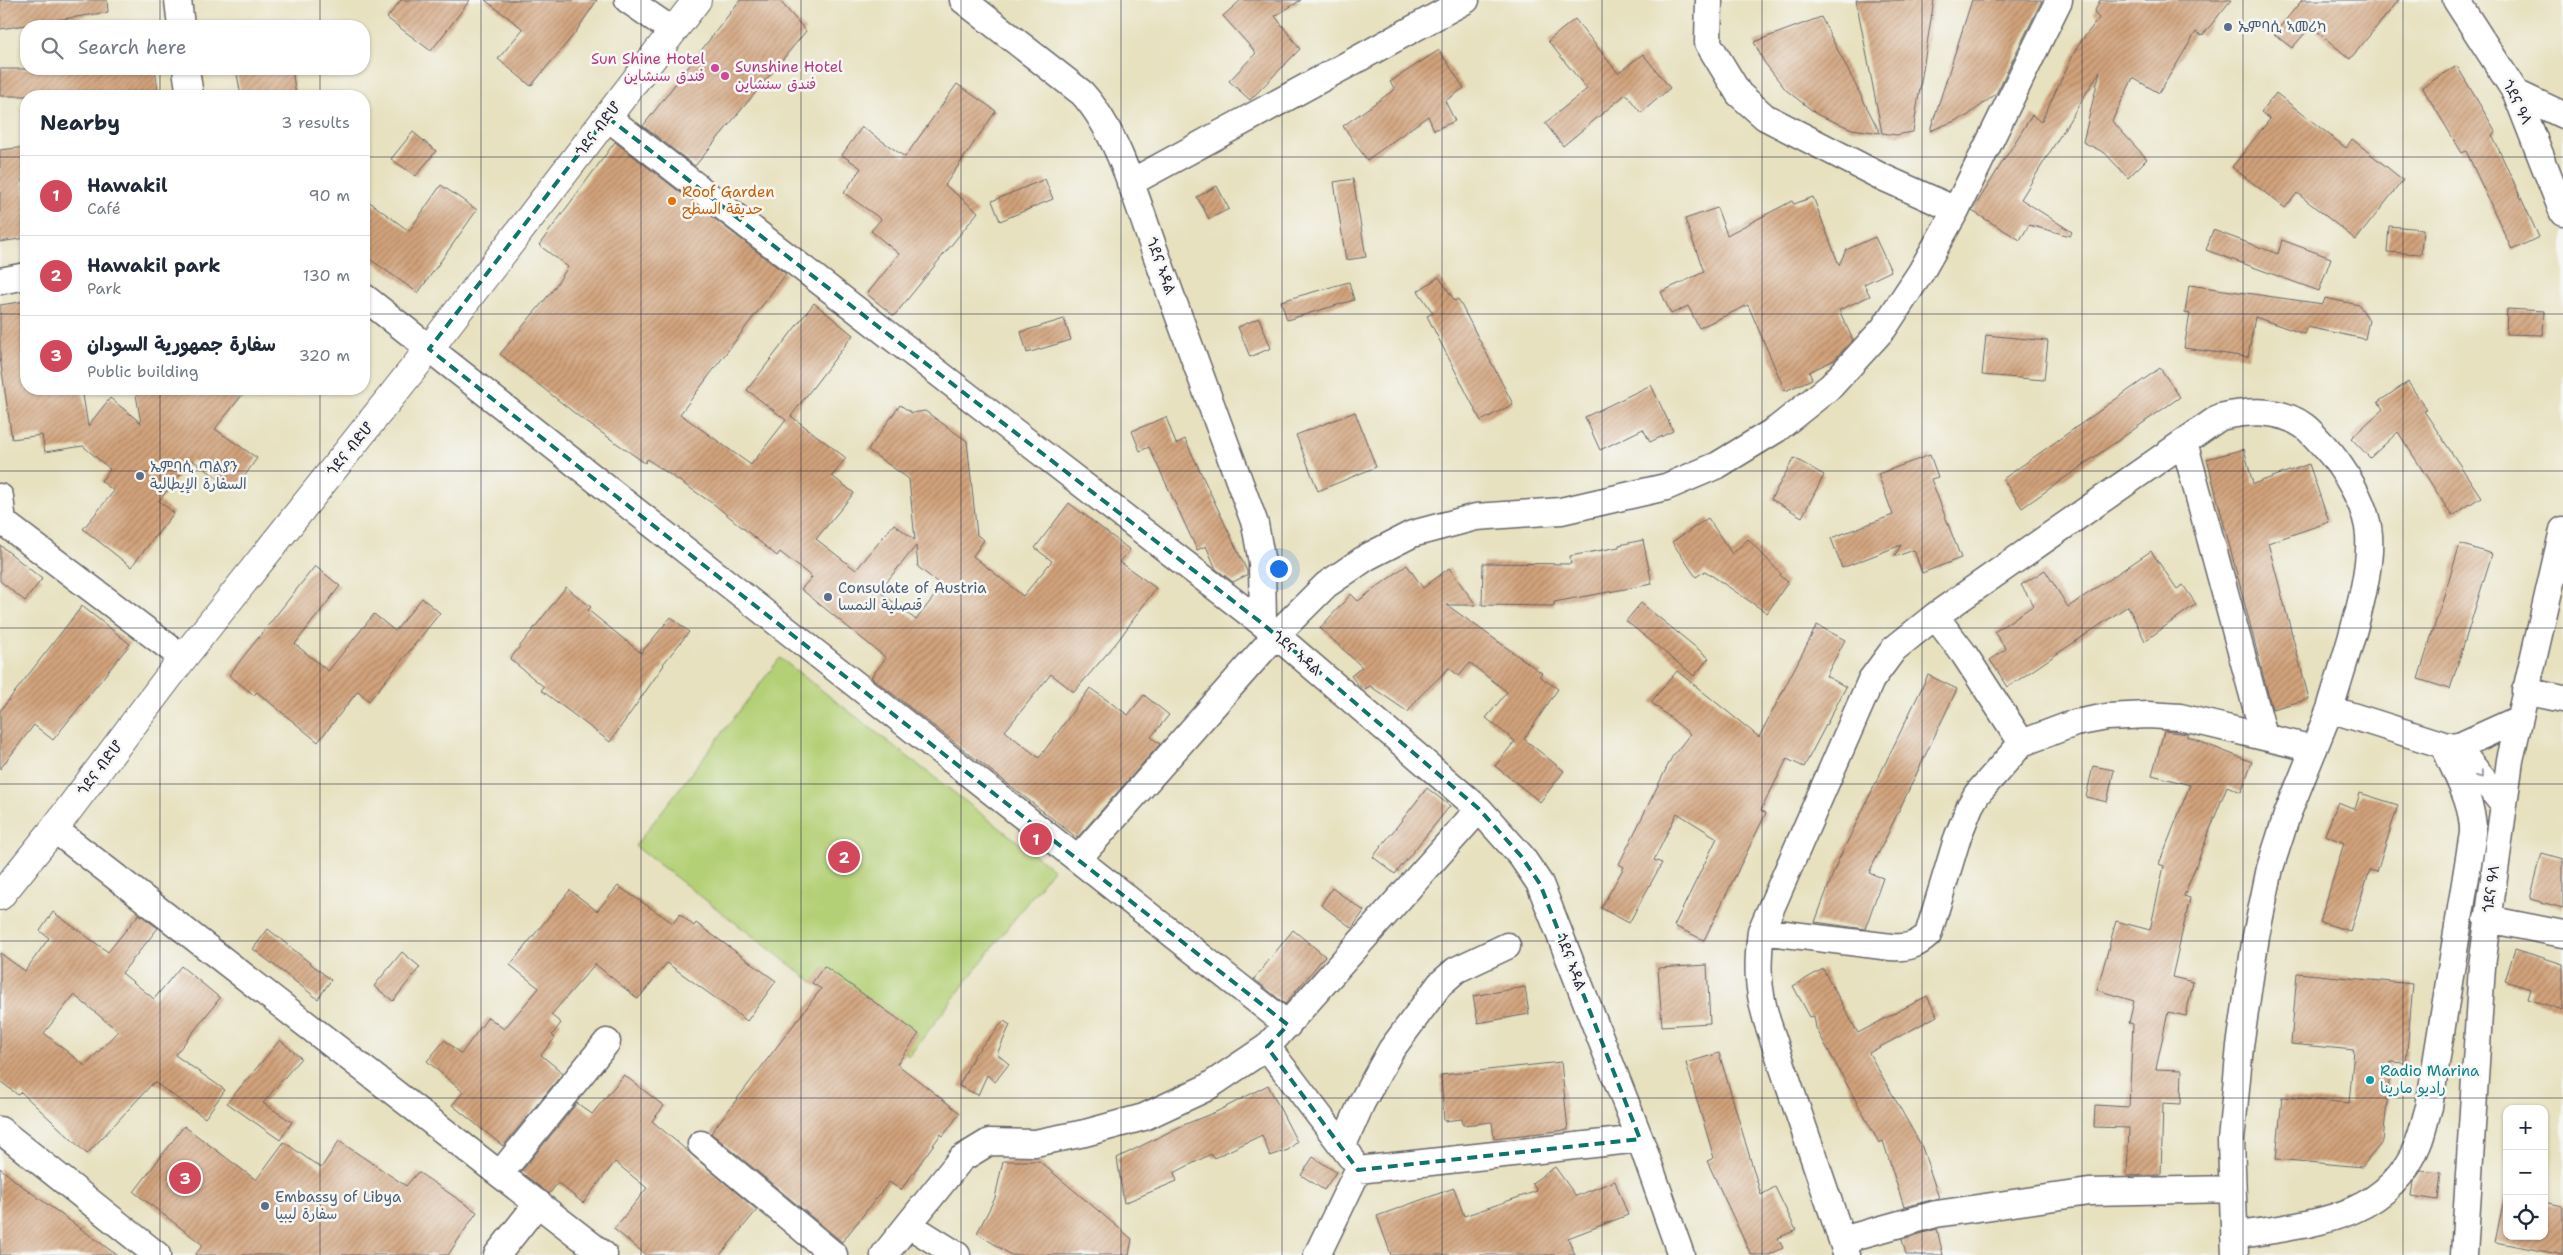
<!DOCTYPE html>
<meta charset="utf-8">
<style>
body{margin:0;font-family:"Shantell Sans","Playpen Sans Arabic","Noto Sans Ethiopic",sans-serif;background:#f2f2f3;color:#1f2937}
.controls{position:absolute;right:15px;bottom:15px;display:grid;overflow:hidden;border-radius:10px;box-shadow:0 1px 4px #0004}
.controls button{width:45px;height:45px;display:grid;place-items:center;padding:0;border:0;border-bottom:1px solid #e0e1e3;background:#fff;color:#1f2937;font:25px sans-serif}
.you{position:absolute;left:1278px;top:568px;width:18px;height:18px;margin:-12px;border:4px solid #fff;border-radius:50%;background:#1a73e8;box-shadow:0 0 0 8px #1a73e833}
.badge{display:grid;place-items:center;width:32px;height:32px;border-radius:50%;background:#d1495b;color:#fff;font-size:16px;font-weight:700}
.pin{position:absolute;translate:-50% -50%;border:2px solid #fff;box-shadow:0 1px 5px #0006}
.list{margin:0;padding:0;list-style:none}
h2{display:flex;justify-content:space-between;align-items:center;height:65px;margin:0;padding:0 20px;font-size:21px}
h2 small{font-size:16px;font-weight:400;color:#747a83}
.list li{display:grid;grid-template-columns:32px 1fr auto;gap:15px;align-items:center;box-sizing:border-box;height:80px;padding:0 20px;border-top:1px solid #e0e1e3}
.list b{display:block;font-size:19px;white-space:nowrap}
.list p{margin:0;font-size:16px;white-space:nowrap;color:#747a83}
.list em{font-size:16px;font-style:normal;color:#747a83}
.icon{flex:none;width:28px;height:28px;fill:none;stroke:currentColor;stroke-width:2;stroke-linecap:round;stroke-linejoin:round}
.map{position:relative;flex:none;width:2563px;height:1255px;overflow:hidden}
.search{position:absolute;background:#fff;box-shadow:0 1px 4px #0004;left:20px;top:20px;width:350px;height:55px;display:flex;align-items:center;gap:12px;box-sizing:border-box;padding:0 18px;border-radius:20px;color:#747a83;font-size:19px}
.panel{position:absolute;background:#fff;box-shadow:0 1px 4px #0004;left:20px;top:90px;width:350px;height:305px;border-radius:20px}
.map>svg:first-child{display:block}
</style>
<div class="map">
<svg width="2563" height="1255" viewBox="0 0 2563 1255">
<defs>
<pattern id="building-hatch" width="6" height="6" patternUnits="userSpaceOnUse" patternTransform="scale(1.25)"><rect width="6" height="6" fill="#d2a37b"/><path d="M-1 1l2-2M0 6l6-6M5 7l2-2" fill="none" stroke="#aa8466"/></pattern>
</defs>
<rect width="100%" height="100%" fill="#f6f6f2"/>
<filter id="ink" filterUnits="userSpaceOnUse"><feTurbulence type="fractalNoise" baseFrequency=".02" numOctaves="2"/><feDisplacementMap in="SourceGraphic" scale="10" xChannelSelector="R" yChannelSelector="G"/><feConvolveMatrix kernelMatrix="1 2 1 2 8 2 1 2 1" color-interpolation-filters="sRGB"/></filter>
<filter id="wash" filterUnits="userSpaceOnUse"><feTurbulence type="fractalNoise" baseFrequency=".0096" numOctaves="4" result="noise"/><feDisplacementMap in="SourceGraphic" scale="20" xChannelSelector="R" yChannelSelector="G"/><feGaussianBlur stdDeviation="1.12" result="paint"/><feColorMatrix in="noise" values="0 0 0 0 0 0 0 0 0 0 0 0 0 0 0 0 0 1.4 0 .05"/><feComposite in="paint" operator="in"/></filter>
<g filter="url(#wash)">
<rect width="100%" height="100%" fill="#e7e1bf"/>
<path fill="#b4d076" stroke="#6b7958" d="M780 658 1053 869 909 1056 635 846Z"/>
<g id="blocks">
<path fill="url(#building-hatch)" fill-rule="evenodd" d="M0 0H107L108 12 0 29Z
M401 0H470L431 51 387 18Z
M485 0H597L575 33 531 86 498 59 523 29Z
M740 0H779L806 31 695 166 643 126Z
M1241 0H1301L1275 16 1300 49 1250 100 1229 81 1256 53 1223 16Z
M1856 0H1934L1913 132 1896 135 1882 133Z
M1972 0H2042L1996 94 1967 116 1930 131Z
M2100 0H2231L2202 36 2196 32 2159 93 2133 78 2112 121 2147 159 2128 178 2105 153 2083 142 2100 71 2021 199 2072 232 2070 236 2029 225 2020 240 1972 211 2032 115 2041 122 2078 45 2099 18 2094 13Z
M2302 0H2399L2350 59 2311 26 2292 48 2274 34Z
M1821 17 1880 133 1852 129 1818 115 1786 90 1764 62 1754 42Z
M1575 19 1618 73 1643 54 1670 88 1641 113 1626 94 1563 146 1545 123 1587 89 1548 41Z
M1439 50 1464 88 1445 101 1455 121 1434 130 1428 116 1367 160 1343 126 1395 89 1390 82Z
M2457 66 2496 132 2492 135 2539 237 2512 250 2466 151 2462 153 2422 87Z
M0 69H155L159 96H0Z
M236 69H292L296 96H241Z
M957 84 996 111 945 185 978 212 894 316 867 294 899 254 871 231 881 219 844 193 861 168 842 155 862 127 905 157Z
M2276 93 2346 148 2352 139 2403 180 2356 240 2297 193 2285 208 2232 167 2270 119 2261 112Z
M413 132 436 151 416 176 391 159Z
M615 142 786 274 680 414 751 465 786 420 747 390 814 303 853 335 791 416 846 458 832 476 854 493 816 539 856 570 894 524 915 540 909 479 868 450 900 405 912 413 925 411 967 441 977 535 984 540 973 556 1023 596 1052 561 1035 548 1069 503 1130 550 1120 562 1156 588 1117 642 1074 692 1051 674 1005 731 1039 758 1090 688 1128 715 1144 695 1169 715 1151 737 1160 744 1077 838 871 677 886 658 801 589 812 577 780 552 777 556 715 505 647 459 645 463 582 419 500 354 552 291 568 267 539 245ZM916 546 918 567 942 586 916 620 879 591Z
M26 147V180H22L26 212V238L0 242V150Z
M1045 179 1053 199 1000 221 992 201Z
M1353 179 1366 257 1346 260 1334 182Z
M441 185 477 210 418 293 364 255V198L409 231Z
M1217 186 1229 209 1209 219 1197 197Z
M1813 197 1839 265 1846 250 1875 237 1891 271 1864 284 1870 296 1839 310 1853 340 1834 360 1809 372 1812 379 1785 391 1748 305 1699 328 1688 306 1671 314 1661 292 1704 272 1685 219 1717 208 1727 235 1792 201 1794 204Z
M2389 226 2423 229 2421 254 2387 252Z
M2213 230 2278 254 2282 240 2331 258 2319 291 2206 250Z
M1439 277 1455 301 1458 299 1513 404 1481 421 1427 316 1433 313 1418 291Z
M1349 282 1354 300 1287 320 1281 301Z
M2189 285 2323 304 2325 298 2359 305 2369 320 2365 339 2307 327 2304 334 2255 317 2248 357 2184 348 2190 314 2185 313Z
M26 301V389H82L88 426 110 398 141 423 135 389H247L215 429 257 458 235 490 192 460 159 501 174 513 131 567 83 529 114 491 101 481 110 469 83 446 45 452 42 435 12 439 0 358V305Z
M2507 309 2544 311 2543 335 2506 334Z
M1259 318 1271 348 1250 357 1238 327Z
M1064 319 1071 340 1027 353 1021 332Z
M1986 335 2048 341 2044 380 1982 375Z
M2160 368 2180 397 2022 508 2003 479Z
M2408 382 2427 410 2424 411 2481 497 2452 516 2398 432 2370 458 2351 438 2383 409 2378 402Z
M1651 385 1673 431 1650 442 1643 429 1600 450 1585 417Z
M1355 412 1376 467 1318 491 1296 435Z
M1166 417 1176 444 1185 439 1247 571V575L1233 582 1216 569 1206 546 1197 550 1149 447 1140 451 1132 431Z
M2244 449 2253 484 2309 464 2329 522 2268 543 2309 699 2272 709 2207 459Z
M1930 455 1938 477 1931 479 1961 558 1922 573 1914 550 1894 557 1901 545 1842 568 1831 538 1893 515 1878 474Z
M1794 458 1824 475 1802 517 1771 499Z
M1708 518 1732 554 1748 539 1781 574 1780 576 1788 582 1767 613 1705 571 1696 577 1672 542Z
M1643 540 1652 584 1554 602V606L1482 605 1483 563 1571 564 1570 556 1619 547V545Z
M2460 544 2492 554 2450 689 2418 679Z
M0 545 42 579 25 601 0 581Z
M2151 551 2177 589 2183 585 2196 604 2145 641 2128 606 2008 687 1990 660 2006 649 1994 632 2034 605 2021 585 2045 570 2068 607Z
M1407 565 1423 588 1449 568 1476 605H1447L1542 673 1539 676 1558 689 1524 739 1564 771 1540 802 1495 766 1515 741 1486 718 1507 692 1470 663 1459 676 1449 668 1418 698 1408 712 1370 686 1363 690 1351 676 1362 667 1320 628 1351 594 1358 601Z
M315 566 340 586 295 644 328 671 374 614 395 631 422 598 440 613 369 701 358 691 318 742 257 692 254 695 229 675Z
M566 587 591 607 588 610 641 653 671 617 689 632 663 664 664 665 610 742 541 690 544 687 510 659Z
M1641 603 1709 658 1694 676 1626 621Z
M82 606 130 644 53 740 34 725 0 769V711Z
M1817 625 1845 640 1826 676 1846 687 1804 767 1787 759 1761 810 1766 813 1704 940 1674 926 1717 838 1677 813 1654 860 1662 863 1629 923 1601 908 1624 867 1619 864 1672 757 1690 734 1651 702 1677 671 1759 737Z
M1928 675 1957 689 1869 873 1883 878 1865 929 1815 922 1837 863Z
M2164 731 2188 734V737L2252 762 2241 792 2227 786 2184 896 2190 898 2172 977 2193 982 2186 1016 2168 1012 2156 1069 2182 1070 2181 1104 2163 1103 2161 1175 2127 1176 2129 1128 2094 1127 2095 1105 2129 1107 2133 1024 2129 1023 2134 1001 2097 990 2116 921 2150 930 2164 866 2159 864 2190 785 2152 775Z
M2093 766 2114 770 2107 802 2086 797Z
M1427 788 1450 806 1395 874 1373 857Z
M2360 793 2398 805 2377 872 2370 870 2350 931 2320 922 2344 843 2325 835 2338 802 2355 809Z
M2542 853 2563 859V908L2530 899Z
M618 886 673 923 680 914 694 926 696 923 776 981 747 1021 667 963 638 999 595 964 551 1015 561 1023 552 1035 555 1038 541 1055 563 1073 503 1146 452 1105 463 1092 427 1061 445 1040 461 1054 488 1017 504 1029 539 988 510 965 570 890 597 911Z
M1332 888 1364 911 1352 928 1321 905Z
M53 912 108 952 139 914 158 928 122 973 154 999 181 966 220 998 175 1055 225 1090 205 1118 154 1082 87 1154 21 1092 18 1095 0 1081V953L25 971 49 938 40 931ZM74 995 118 1031 85 1066 44 1033Z
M268 929 331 980 318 999 253 949Z
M1293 930 1325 956 1285 1004 1254 979Z
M2515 949 2563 964V1010L2528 999 2531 989 2505 981Z
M402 952 420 967 393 1001 374 986Z
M1707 965 1710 1023 1662 1026 1658 968Z
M824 966 919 1034 897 1064 960 1113 943 1136 941 1134 901 1190 889 1182 842 1242 711 1133 821 989 812 983Z
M1823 969 1858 1033 1927 996 1937 1016 1869 1053 1922 1147 1939 1198 1904 1207 1883 1141 1879 1143 1816 1028 1814 1016 1810 1017 1793 986Z
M2297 973 2413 984 2406 1063 2391 1062 2383 1141 2362 1167 2276 1159 2282 1097 2349 1103 2354 1050 2291 1044Z
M1525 987 1529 1014 1478 1023 1473 996Z
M1004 1021 1010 1025 997 1054 1009 1064 995 1082 987 1075 978 1095 959 1086 974 1055Z
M280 1040 301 1058 263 1103 292 1122 280 1140 227 1103Z
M1719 1053 1761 1195 1775 1187 1796 1230 1778 1238 1783 1248 1769 1255H1751L1707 1161 1714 1158 1686 1063Z
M1561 1062 1568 1130 1494 1138 1492 1122 1463 1125 1462 1119 1444 1121 1441 1075Z
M624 1075 664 1106 652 1121 757 1210 720 1255H646L614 1229 647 1188 615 1162 583 1203 558 1183 549 1194 521 1172 577 1103 592 1114Z
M1268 1085 1297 1142 1288 1150 1270 1156 1262 1135 1214 1158 1211 1154 1174 1173 1177 1181 1124 1203 1117 1158 1181 1126 1218 1111Z
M184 1126 256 1180 284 1142 321 1168 339 1141 406 1186 418 1172 477 1212 448 1255H195L203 1245 134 1192Z
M1313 1157 1336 1172 1324 1190 1301 1175Z
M1003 1161H1039L1132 1239 1129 1255H1011L977 1233 995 1198Z
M1555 1167 1576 1196 1615 1181 1628 1215 1568 1238 1575 1255H1391L1377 1216 1454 1188 1464 1216 1537 1191 1532 1183Z
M0 1168 18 1183 117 1255H0Z
M2421 1171 2441 1173 2438 1200 2411 1196 2413 1182Z
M2505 1194 2507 1236H2544V1202L2563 1206V1255L2495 1242Z
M1937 1229 1943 1255H1906L1902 1239Z"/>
</g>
</g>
<g filter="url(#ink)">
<use href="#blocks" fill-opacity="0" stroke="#676569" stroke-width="1"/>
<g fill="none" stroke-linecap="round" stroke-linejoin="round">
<g stroke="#676569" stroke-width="29">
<path id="minor" d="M178 0 181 26
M628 0 673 31
M963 0 1082 93C1119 133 1138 206 1157 257 1190 346 1223 435 1255 524L1262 563 1263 624 1479 809 1521 856 1540 884 1640 1139 1681 1255
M1709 0 1708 43 1739 94 1765 117 1882 177 1956 210
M2456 0 2516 93 2563 213
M186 69 190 96
M2516 93 2563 115
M607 117 1263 624
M1130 183 1466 0
M0 281 26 276
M364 297 1288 1025
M2184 442 2264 736
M0 497 3 522 183 658
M1935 616 1964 654 2022 743
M2525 691 2563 699
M2457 747 2503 804
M54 829 604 1255
M1078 859 1276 635 1326 585 1367 557 1412 534 1476 517 1561 511 1666 487 1718 465 1777 429 1831 386 1884 328 1921 272 1956 210 2059 0
M2487 919 2563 934
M1761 931 1891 947C1907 948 1916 946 1928 935L1958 836 1970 806 1977 794 2022 743 2075 723 2107 717 2148 715 2180 717 2314 749
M1267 1047 1350 1156
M0 1130 157 1255
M701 1144 834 1255
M1343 1145 1362 1102 1391 1050 1440 984 1456 970 1507 946
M500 1174 607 1042
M909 1225 957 1255
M2234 1236C2305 1224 2387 1222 2418 1144 2423 1132 2425 1119 2429 1107L2473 833C2474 803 2455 773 2444 745
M1842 1240 1936 1214 2089 1192 2232 1189
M497 1255 538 1203
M884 1255 961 1159 989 1142 1035 1143 1085 1133 1144 1117 1206 1088 1267 1047 1479 809
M1317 1255 1358 1170 1640 1139
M1847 1255 1767 1021C1757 987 1757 965 1761 931L1871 680 1894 649 1935 616 2220 417C2248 411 2279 408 2304 426 2311 431 2317 439 2323 445 2343 466 2367 505 2369 535 2372 584 2344 660 2330 709
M2235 1255 2231 1141 2240 1046 2256 936 2270 868 2287 815 2330 709 2444 745 2457 747 2519 719
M2464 1255 2482 966 2510 760 2563 530"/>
</g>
<g stroke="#676569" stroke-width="30">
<path id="major" d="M0 896 54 829 183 658 429 349 697 0"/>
</g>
<use href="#minor" stroke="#fff" stroke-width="26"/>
<use href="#major" stroke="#fff" stroke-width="28"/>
</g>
<defs><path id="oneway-chevron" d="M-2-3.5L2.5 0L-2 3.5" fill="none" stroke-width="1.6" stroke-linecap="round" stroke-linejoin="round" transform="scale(1.25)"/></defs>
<use stroke="#9c9ca7" href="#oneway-chevron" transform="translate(2480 775) rotate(51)"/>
</g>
<path fill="none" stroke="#0f766e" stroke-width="4" stroke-dasharray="10 6" stroke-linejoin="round" d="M607 117 1263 624 1479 809 1521 856 1540 884 1640 1139 1358 1170 1267 1047 1288 1025 429 349Z"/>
<path fill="none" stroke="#22223b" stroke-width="1" stroke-opacity="0.55" d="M160 0V26M320 0V26M481 0V1255M641 0V1255M801 0V1255M961 0V1255M1121 0V1255M1282 0V1255M1442 0V1255M1602 0V1255M1762 0V1255M1922 0V1255M2082 0V1255M2243 0V1255M2403 0V1255M160 69V96M320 69V96M0 157H26M364 157H2563M0 314H26M364 314H2563M160 389V1255M320 389V1255M0 471H2563M0 628H2563M0 784H2563M0 941H2563M0 1098H2563"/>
<g fill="#5c6f8a" stroke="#f6f6f2" stroke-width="2">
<circle cx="2228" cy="27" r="5"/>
<circle cx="140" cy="476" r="5"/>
<circle cx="828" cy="597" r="5"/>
<circle cx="265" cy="1206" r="5"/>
</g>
<g fill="#d1479c" stroke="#f6f6f2" stroke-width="2">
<circle cx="715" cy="68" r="5"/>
<circle cx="725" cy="76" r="5"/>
</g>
<circle fill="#e8710a" stroke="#f6f6f2" stroke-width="2" cx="672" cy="201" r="5"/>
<circle fill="#0f9aa8" stroke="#f6f6f2" stroke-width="2" cx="2370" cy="1080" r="5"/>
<g text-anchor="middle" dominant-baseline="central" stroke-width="5" stroke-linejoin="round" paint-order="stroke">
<g font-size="15" fill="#4e5e75" stroke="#f6f6f2" text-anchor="start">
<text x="2238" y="27">ኤምባሲ ኣመሪካ</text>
<text x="150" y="467">ኤምባሲ ጣልያን<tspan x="150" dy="17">السفارة الإيطالية</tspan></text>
<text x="838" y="588">Consulate of Austria<tspan x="838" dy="17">قنصلية النمسا</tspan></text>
<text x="275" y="1197">Embassy of Libya<tspan x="275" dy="17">سفارة ليبيا</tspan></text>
</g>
<g font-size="15" fill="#b23c85" stroke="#f6f6f2" text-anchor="end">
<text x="705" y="59">Sun Shine Hotel<tspan x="705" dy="17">فندق سنشاين</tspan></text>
<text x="735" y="67" text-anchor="start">Sunshine Hotel<tspan x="735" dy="17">فندق سنشاين</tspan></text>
</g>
<g font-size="15" fill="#22223b" stroke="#f6f6f2">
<text transform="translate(2517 102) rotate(64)">ጎደና ዓላ</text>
<text transform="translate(598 129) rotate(-53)">ጎደና ብድሆ</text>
<text transform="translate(1161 266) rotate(70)">ጎደና ኣዳል</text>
<text transform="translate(350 449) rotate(-51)">ጎደና ብድሆ</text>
<text transform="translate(1297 653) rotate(41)">ጎደና ኣዳል</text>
<text transform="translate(100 768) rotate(-53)">ጎደና ብድሆ</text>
<text transform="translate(2491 889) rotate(-82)">ጎደና ዓላ</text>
<text transform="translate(1571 962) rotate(69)">ጎደና ኣዳል</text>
</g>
<g font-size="15" fill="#c56008" stroke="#f6f6f2" text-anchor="start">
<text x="682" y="192">Roof Garden<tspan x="682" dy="17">حديقة السطح</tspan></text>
</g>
<g font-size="15" fill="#0d838f" stroke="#f6f6f2" text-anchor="start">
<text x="2380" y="1071">Radio Marina<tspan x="2380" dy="17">راديو مارينا</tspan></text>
</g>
</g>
</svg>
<div class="controls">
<button>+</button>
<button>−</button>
<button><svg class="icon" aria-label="locate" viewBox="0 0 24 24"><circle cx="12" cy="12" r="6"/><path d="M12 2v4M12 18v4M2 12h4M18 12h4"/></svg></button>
</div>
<div class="you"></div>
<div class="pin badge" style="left:1036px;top:839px">1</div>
<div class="pin badge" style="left:844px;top:857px">2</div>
<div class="pin badge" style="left:185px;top:1178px">3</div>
<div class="search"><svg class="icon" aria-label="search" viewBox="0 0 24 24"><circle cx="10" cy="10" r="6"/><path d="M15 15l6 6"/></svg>Search here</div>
<section class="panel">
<h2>Nearby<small>3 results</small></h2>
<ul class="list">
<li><span class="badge">1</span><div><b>Hawakil</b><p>Café</p></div><em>90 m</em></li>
<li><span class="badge">2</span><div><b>Hawakil park</b><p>Park</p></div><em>130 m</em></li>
<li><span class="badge">3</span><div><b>سفارة جمهورية السودان</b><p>Public building</p></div><em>320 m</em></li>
</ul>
</section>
</div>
